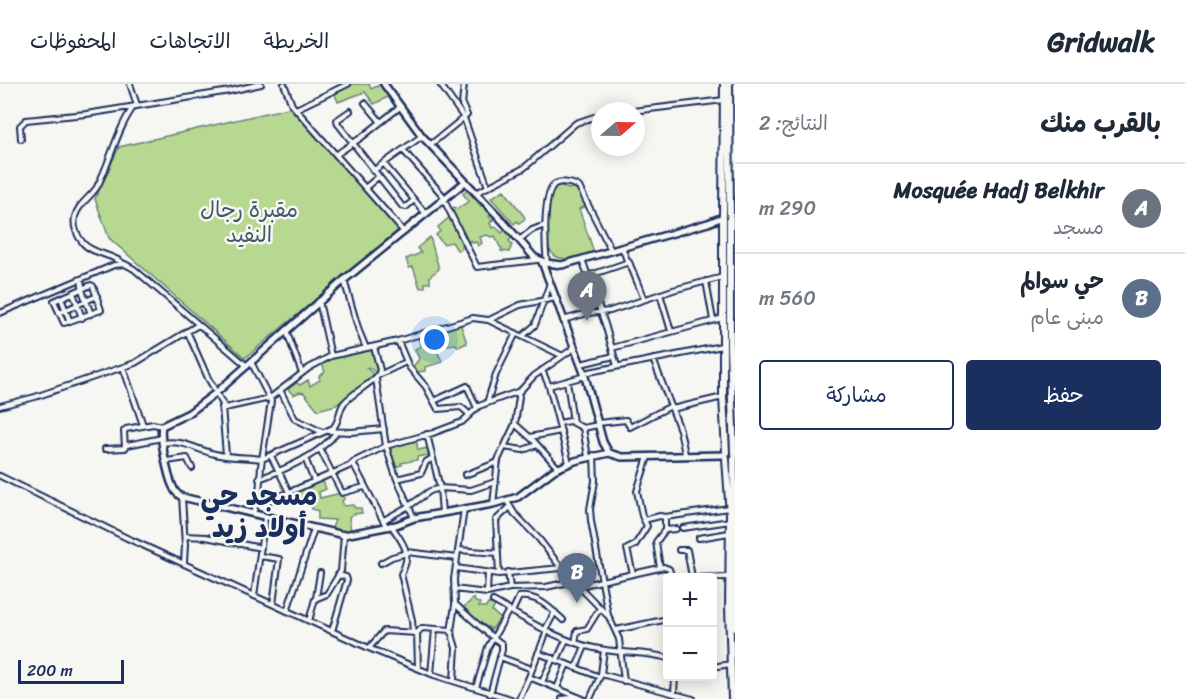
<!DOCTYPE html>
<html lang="ar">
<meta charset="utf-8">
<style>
body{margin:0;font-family:Sriracha,"Playpen Sans Arabic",sans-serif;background:#f6f6f7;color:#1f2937;direction:rtl}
.controls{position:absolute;right:18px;bottom:18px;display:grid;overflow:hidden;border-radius:6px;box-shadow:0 3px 15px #0003}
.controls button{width:54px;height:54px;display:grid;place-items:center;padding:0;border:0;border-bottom:2px solid #e0e1e3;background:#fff;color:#1f2937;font:30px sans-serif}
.compass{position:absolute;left:591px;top:18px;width:54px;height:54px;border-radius:50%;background:#fff;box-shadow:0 3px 15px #0003;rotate:70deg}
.scale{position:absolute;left:18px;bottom:15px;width:106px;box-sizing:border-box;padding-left:6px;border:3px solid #1b2f5e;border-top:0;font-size:16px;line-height:21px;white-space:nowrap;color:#1b2f5e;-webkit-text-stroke:4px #f6f6f2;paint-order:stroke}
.you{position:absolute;left:435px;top:256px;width:21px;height:21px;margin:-15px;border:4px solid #fff;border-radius:50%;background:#1a73e8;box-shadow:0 0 0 9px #1a73e833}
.badge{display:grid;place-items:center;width:39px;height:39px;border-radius:50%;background:#1b2f5e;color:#fff;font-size:20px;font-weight:700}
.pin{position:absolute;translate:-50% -50px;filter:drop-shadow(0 2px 3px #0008)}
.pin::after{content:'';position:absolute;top:32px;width:21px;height:18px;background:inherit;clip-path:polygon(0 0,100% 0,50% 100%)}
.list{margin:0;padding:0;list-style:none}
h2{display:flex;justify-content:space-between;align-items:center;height:78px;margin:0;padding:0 24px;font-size:26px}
h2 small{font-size:20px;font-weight:400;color:#747a83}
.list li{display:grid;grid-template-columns:39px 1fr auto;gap:18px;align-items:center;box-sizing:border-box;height:90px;padding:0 24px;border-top:2px solid #e0e1e3}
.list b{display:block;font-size:22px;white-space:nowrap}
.list p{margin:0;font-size:20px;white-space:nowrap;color:#747a83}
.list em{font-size:20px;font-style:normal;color:#747a83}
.actions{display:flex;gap:12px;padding:18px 24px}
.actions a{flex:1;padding:14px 0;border:2px solid #1b2f5e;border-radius:6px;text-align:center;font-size:21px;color:#1b2f5e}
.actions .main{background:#1b2f5e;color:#fff}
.map{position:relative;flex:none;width:735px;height:615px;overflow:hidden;direction:ltr}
header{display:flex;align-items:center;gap:36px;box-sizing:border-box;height:84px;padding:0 30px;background:#fff;border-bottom:2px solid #e0e1e3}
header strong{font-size:28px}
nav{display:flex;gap:33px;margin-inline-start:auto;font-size:21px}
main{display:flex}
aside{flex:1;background:#fff}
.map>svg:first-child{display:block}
</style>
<header>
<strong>Gridwalk</strong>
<nav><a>الخريطة</a><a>الاتجاهات</a><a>المحفوظات</a></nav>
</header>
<main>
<aside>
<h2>بالقرب منك<small>النتائج: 2</small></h2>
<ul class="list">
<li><span class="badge" style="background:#6b7280">A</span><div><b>Mosquée Hadj Belkhir</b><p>مسجد</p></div><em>290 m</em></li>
<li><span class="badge" style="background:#5c6f8a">B</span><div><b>حي سوالم</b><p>مبنى عام</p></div><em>560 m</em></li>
</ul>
<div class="actions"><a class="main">حفظ</a><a>مشاركة</a></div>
</aside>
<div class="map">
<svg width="735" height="615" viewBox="0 0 735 615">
<rect width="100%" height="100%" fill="#f6f6f2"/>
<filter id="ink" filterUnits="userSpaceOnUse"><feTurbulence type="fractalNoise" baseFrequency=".0167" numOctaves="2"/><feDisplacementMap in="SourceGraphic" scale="12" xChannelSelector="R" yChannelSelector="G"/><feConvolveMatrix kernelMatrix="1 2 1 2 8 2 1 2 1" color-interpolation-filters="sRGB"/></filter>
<g filter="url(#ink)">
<path fill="#b7d891" stroke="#698478" stroke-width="1.5" d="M351 0H369L371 5 382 0 390 12 374 20 365 8 338 18 334 8Z
M292 23 400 145 347 189 343 190 344 192 245 274 109 154 95 115 119 63Z
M560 101 568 105 577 103 588 121 579 125 594 168C584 171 568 178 557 173 537 163 549 120 553 103Z
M467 106 481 122 485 119 493 128 489 132 492 136 496 131 497 132 490 139 492 144 496 143 502 149 506 145 513 151 509 157 512 161 509 168 501 167 502 164 500 163 495 152 491 153 487 151 480 153 482 159 478 162 476 158 473 159 471 156 466 159 450 127 454 123 457 125 469 117 463 110Z
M504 106 524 132 525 135 519 139 517 137 514 140 491 114Z
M451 132 462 159 461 160 462 165 457 166 452 158 443 160 436 151 440 147 438 143Z
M430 153 439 185 430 192V199H425V203L420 204 413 183 409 184 406 175 421 169 417 164Z
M460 239 467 259 458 263 456 260 447 261 446 260 436 266 443 278 425 283V287L416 288 411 285 419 275 415 265 421 262 417 252 422 250 426 255 425 250 432 247 434 253 438 251 436 246Z
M372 264C381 270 380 280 377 289L368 283 366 284 376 292 336 321 318 326 304 309 300 308 293 311 288 305 297 299 300 301 308 296 310 302 320 296 319 292 325 288 322 280 331 275Z
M416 355 418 366 428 364 429 371 417 373V376L401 379 402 381 394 383 388 362Z
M322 394 326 405 319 408 320 414 337 410 340 408 345 414 342 417 344 422 353 421 355 424H361L362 429 353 430 349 433 351 447 342 449 331 447 335 436 318 435V427L312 425 313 419 295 415 296 407Z
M474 514 475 518 480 519 479 523H486L489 519 495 522 492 527 500 534 492 545 477 538 463 524Z"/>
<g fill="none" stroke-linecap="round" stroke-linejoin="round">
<g stroke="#1b2f5e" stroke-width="8">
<path id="street" d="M130 0 137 21
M284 0 292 21 404 148
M440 0 464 34 488 103
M365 19 380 37
M296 25 348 0
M350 27 337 36 338 40 402 122 406 123 414 116
M633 27 724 16
M21 55 20 42 26 36 86 30 230 7 261 0
M430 61 467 31 462 21 464 0
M403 66 446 115
M337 70 362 53 400 23
M384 80 426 130
M373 87 422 52
M365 104 378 93
M476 109 524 84 576 39 600 31
M444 116 477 183 537 176
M519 156 532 146 545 141
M622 163 628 179
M582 175 605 240 617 282
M124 180C113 170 92 170 83 159 77 152 73 142 75 133 77 121 91 113 97 103 111 77 116 47 134 22
M547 180C545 162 543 118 552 103 557 95 573 99 579 103L611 166
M588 192 629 178 644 215
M81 195 83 209 91 230
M344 196 359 247 366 264
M706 197 713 236
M91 201 93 202 101 226 64 239 54 217Z
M73 209 82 234
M660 210 671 247
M61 214 70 238
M319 217 331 272
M0 229 114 181 125 180 134 185 247 282
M59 229 97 212
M489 236 520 221 556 214
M563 236 588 229 610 227 673 206 723 193
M286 246 302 289
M187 247 208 294 225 324 270 314 309 284 331 272 398 257 473 234 488 236 561 271
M523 252 535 241 550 199
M398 257 409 283 426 303 438 325 461 323 469 330
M612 264 723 234
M653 275 680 346 685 370
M251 278 271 317 261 382 259 410 253 430
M581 280 614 272
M123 283 143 341
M542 286 549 302 585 292
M584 289 722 262
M379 291 406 278
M376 295 386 362 396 393 414 434
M567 297 573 338
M549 302 569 379
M280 306 295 335 322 348
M434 317 467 302 477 324
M487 319 496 290 516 249
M0 322 35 313 135 279 198 241
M222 323 226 371
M672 325 723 313
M559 339 570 337 583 344
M598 339 626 336 630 343 671 322
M515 340 533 356 558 384
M328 347 351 348 384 345
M427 350 440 404 442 429
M530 353 561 347
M163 359C182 355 197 366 215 370 231 374 246 373 262 375L333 344C340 337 338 327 344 319 354 308 368 302 378 291L380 286 374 263
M127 361 162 354
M504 363 523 366 537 361
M105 365 125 364 124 347 126 345 153 340 162 342
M320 365 342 409 364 403
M594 371 595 397 590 425 591 437 608 531 619 555 624 597
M271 372 289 408
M588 373 583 344 598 341
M305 374 314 397
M167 377 187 374 192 384
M353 379 386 442
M465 391 498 378
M0 392 127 454 371 565 434 591 511 615
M259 395C288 384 318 372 337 348
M397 395 421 389 426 378 431 375
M259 410 265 417 274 415 349 382 355 377 386 362 433 349 462 338 479 322 520 307 534 292 574 264
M182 413 185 461 184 479
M507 417 514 429 539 455 562 485 607 531
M493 420 498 376 515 340 519 313 518 308
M464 425 454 495 455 520C470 534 485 548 502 560V566L490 610
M384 436 409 422 430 407 440 404 471 406 495 398
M644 436 660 432 665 433
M391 441C403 460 413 468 401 490L412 536 413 549
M683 444 730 437
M665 446 676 445
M185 452 206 453 261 464
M699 454 729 449
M458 466 498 469
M679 466H687L692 493
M407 468 457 474
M260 472 279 475 273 520
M381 479 392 473 407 469
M456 484 499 490 496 436 510 423
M660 484 656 458 665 446V433L729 424
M508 488 510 504
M499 490 561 484
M633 490 627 465 635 461 647 442 642 432 637 407 648 373
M691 494 729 493
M579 502 664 483 669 485 672 494
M454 505 487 509 510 504 546 503 574 497
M487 509 488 489
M254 512 265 433
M316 514 320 489
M493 517C525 535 557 556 594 564 619 570 644 567 668 574
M287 527 314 445
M512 528 519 513C538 511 550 524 563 536
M309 537 315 515 327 510 341 487 344 451
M545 546 555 528
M616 546 668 535
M332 547 347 496 346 493 338 491
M417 549 422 544 451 546
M575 559 577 547 587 545 600 524
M369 564 384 547 417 549 418 584
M538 569 600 593
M500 573 532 585
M557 576 566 556
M712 583 731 580
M576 584 585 562
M431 590 435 545
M601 590 693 615
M529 593 547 547
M454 596 456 564 451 547 455 521
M542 598 553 574
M476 604 488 563 509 526
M557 604 567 580
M674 610 675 592
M519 615 529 593 583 615
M562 615 578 613
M590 615 601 590 604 566"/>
</g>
<g stroke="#1b2f5e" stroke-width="10">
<path id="secondary" d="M384 0 422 52 500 134 534 173 546 179 562 181 708 139 723 133
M465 98 344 196 217 308 189 329 162 342C159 352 168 393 173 403 175 408 178 411 182 413L344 451 396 441 414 434 493 420 518 413 554 386 575 377 609 369
M542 178 584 289 603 358 609 369 622 373 725 371
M735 371V372"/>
</g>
<g stroke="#1b2f5e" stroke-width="10">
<path id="primary" d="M729 0 730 130
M723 131 724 0
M723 134V313L726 368
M730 134V267L734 368
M726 375 730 431 729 523 732 615
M734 375 735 544"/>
</g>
<use href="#street" stroke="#f6f6f2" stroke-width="4"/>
<use href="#secondary" stroke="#f6f6f2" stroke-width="5"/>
<use href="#primary" stroke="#f6f6f2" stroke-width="6"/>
</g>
</g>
<g text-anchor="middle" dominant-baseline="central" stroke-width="5" stroke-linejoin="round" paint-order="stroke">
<g font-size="22" fill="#42596b" stroke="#f6f6f2">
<text x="249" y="125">مقبرة رجال<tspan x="249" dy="25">النفيد</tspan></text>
</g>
<g font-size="28" font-weight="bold" fill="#1b2f5e" stroke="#f6f6f2">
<text x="259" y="411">مسجد حي<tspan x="259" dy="32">أولاد زيد</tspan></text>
</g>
</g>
</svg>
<div class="controls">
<button>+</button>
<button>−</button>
</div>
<svg class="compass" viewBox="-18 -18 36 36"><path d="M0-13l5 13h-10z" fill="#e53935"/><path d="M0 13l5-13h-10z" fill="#747a83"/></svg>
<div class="scale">200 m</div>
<div class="you"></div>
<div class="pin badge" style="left:587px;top:237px;background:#6b7280">A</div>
<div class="pin badge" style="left:577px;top:519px;background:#5c6f8a">B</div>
</div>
</main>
